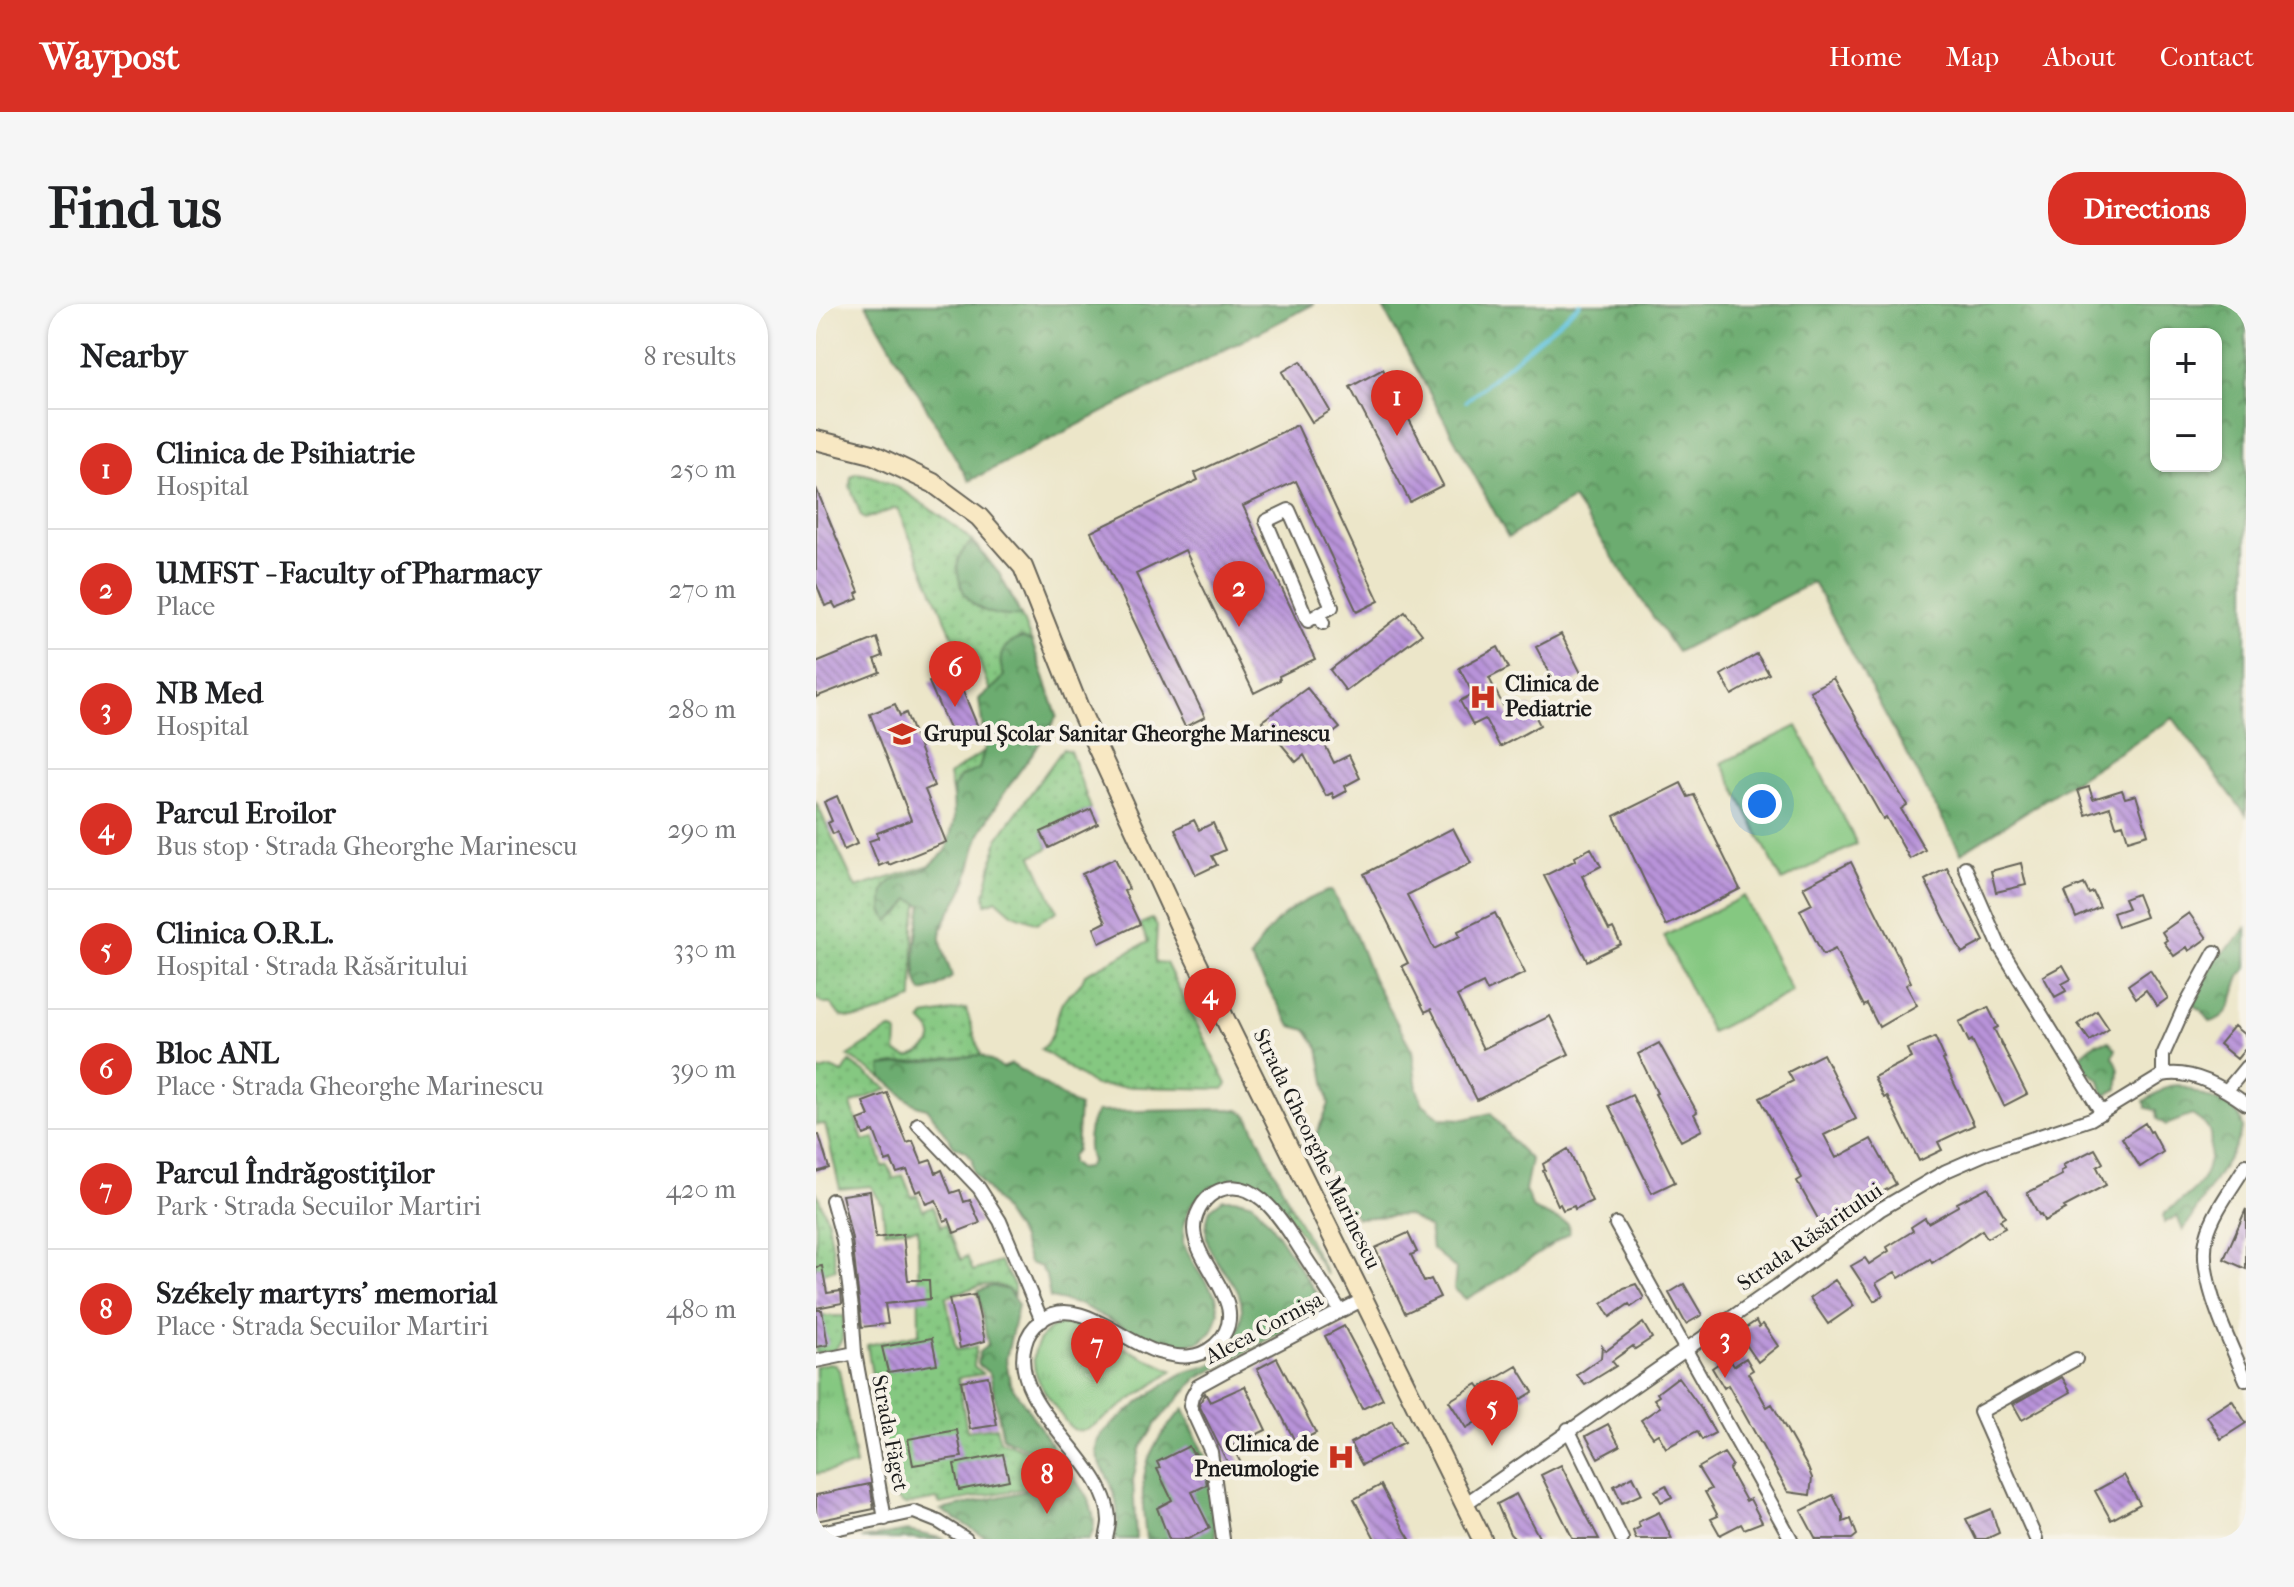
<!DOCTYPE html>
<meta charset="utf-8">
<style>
body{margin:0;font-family:"IM FELL French Canon",serif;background:#f6f6f6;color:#202124}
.controls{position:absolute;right:24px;top:24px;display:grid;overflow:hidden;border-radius:16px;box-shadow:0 2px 6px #0004}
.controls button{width:72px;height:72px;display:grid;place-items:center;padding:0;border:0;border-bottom:2px solid #e0e0e0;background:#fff;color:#202124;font:40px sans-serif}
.you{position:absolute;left:946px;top:500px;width:28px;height:28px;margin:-20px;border:6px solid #fff;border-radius:50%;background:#1a73e8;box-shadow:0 0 0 12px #1a73e833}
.badge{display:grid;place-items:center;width:52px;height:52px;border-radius:50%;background:#d93025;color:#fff;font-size:26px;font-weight:700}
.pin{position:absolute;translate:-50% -66px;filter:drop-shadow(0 2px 4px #0008)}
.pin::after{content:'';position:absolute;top:42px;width:28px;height:24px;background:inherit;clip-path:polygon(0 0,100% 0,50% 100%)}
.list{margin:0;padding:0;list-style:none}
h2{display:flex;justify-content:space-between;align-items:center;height:104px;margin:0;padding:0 32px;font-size:34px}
h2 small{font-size:26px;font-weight:400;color:#757577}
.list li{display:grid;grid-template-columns:52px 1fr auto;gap:24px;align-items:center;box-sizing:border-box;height:120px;padding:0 32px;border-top:2px solid #e0e0e0}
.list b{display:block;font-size:30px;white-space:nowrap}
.list p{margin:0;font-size:26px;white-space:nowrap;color:#757577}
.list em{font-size:26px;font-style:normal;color:#757577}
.map{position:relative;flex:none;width:1430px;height:1235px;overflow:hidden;border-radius:32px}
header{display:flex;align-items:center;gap:48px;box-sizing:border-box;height:112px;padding:0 40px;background:#d93025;color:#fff}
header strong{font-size:38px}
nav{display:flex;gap:44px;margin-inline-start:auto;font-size:28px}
.intro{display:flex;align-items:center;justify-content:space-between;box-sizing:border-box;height:192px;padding:0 48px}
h1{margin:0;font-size:56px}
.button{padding:20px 36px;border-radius:32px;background:#d93025;color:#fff;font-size:28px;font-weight:700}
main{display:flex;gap:48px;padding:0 48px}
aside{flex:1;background:#fff;border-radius:32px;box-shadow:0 2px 6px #0004}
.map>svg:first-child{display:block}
</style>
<header>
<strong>Waypost</strong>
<nav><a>Home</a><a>Map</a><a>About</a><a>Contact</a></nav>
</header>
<div class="intro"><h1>Find us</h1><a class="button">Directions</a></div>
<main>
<aside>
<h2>Nearby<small>8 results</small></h2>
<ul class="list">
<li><span class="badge">1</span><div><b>Clinica de Psihiatrie</b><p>Hospital</p></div><em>250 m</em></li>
<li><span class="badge">2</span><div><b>UMFST - Faculty of Pharmacy</b><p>Place</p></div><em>270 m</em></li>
<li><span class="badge">3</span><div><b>NB Med</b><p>Hospital</p></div><em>280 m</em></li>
<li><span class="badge">4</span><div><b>Parcul Eroilor</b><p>Bus stop · Strada Gheorghe Marinescu</p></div><em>290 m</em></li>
<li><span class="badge">5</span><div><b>Clinica O.R.L.</b><p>Hospital · Strada Răsăritului</p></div><em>330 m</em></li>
<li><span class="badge">6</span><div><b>Bloc ANL</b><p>Place · Strada Gheorghe Marinescu</p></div><em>390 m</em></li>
<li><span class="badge">7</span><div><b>Parcul Îndrăgostiților</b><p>Park · Strada Secuilor Martiri</p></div><em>420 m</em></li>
<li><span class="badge">8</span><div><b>Székely martyrs' memorial</b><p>Place · Strada Secuilor Martiri</p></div><em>480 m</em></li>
</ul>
</aside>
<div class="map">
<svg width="1430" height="1235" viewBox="0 0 1430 1235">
<defs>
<pattern id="grass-dots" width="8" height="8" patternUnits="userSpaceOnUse" patternTransform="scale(2)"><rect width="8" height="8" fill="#85c881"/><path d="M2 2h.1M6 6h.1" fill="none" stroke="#72ab6f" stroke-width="1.8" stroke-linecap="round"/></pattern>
<pattern id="forest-crowns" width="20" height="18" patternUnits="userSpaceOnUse" patternTransform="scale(2)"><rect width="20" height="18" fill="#6cac6f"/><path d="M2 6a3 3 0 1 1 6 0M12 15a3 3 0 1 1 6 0" fill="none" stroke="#588b5a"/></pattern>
<pattern id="park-tufts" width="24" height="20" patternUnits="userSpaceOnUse" patternTransform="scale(2)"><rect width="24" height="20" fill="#85c881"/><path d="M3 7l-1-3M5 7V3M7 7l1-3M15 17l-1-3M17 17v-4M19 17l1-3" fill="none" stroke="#72ab6f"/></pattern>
<pattern id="building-back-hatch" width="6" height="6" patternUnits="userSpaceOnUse" patternTransform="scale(2)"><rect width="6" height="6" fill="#b893d9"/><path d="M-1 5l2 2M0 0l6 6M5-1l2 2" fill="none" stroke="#9577af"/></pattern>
</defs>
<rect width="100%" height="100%" fill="#f7f3e8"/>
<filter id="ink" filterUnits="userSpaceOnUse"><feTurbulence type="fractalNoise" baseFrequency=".0125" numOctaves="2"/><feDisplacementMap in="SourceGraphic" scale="16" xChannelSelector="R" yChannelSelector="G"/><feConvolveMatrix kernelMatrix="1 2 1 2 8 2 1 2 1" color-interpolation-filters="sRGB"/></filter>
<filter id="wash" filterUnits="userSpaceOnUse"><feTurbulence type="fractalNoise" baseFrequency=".006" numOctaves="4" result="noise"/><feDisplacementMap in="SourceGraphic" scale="32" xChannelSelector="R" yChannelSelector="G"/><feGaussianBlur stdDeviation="1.8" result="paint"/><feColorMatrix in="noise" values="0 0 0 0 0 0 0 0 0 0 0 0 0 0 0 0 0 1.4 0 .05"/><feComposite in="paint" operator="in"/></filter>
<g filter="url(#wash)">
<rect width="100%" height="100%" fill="#ece6c9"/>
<path fill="url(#grass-dots)" stroke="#50724e" stroke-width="2" d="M40 169C64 171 88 186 107 200 128 214 152 230 168 250 206 296 222 357 241 412L199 471 167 524 138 500 133 471 173 444V385L159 346 144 349 81 204 49 215 45 212 34 182 35 173Z
M247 445 254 447 275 505 226 528 233 544 216 552 241 607 221 619 197 610 181 596 170 600 169 590 182 534Z
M0 498 40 584 130 556 104 594 98 621 97 695C72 702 52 720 24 712L15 700H9L0 695Z
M336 615 341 622 339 658 350 659 411 780 408 785 279 782 225 745C240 735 238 715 246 699 254 684 262 690 269 670L332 638 324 620Z
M150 705 165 751 66 762V774L32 752 74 725 81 728 80 749 92 754C102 751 123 741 114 727 112 723 108 721 105 717L109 712Z
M34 758 72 785 35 800 47 837 58 834 67 863 72 861 78 875 87 871 96 893 101 891 107 906 117 902 125 922 130 920 145 956 151 952 157 967 184 958 198 981V991C179 970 153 986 130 993L140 1046 160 1043 158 1062 167 1070 142 1074 151 1127 180 1123 184 1137C211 1147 226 1148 231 1180L124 1200 121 1195 89 1201 76 1192 51 1041 103 1030 102 924 69 927 66 901 55 882 24 885 9 820 0 821V768L15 764 27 769Z
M0 887 12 916 20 965 0 971Z
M474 900 511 971 469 905Z
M0 1012H28L26 1035 19 1046 0 1049Z"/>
<path fill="url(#forest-crowns)" stroke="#446446" stroke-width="2" fill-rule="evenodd" d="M50 0H498L153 177Z
M565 0H1430V511L1357 414 1145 549 997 278 861 348 757 195 692 233ZM1340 30H1400V162H1340Z
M155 238 183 269 205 312C179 314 151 306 144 278 142 271 140 260 143 253 146 248 151 242 155 238Z
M206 334 216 338 241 412C219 451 187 484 167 524 157 543 156 563 148 583 142 600 126 613 125 632 124 644 133 660 136 673L120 684 106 688C93 670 102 622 106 601L94 595 85 608 73 617 66 607 68 586 75 577 110 565 130 547 138 517 137 485 144 473 163 465 169 443 163 395C172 386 183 382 188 371 180 354 186 339 206 334Z
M515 586 539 630 557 675 596 746 601 785 607 800 625 814 649 815 675 809 701 842 715 856 709 886 717 905 752 920 753 929 685 975 650 995 638 985 640 965 616 945 613 924 591 911 541 914 529 900 498 836 513 800 503 745 491 726 475 722 434 654C454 619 476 599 515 586Z
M1430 624C1430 636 1430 650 1430 662 1429 671 1428 665 1424 673 1416 691 1419 710 1395 718L1386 707 1377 701 1400 654 1420 637Z
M1293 737 1300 745 1297 753C1307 766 1301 771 1302 785L1288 792 1284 776C1274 768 1265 766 1265 751L1279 739Z
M165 751 187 764 195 760 263 803 260 846 255 852V859L262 865 270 864 275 857C269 844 272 820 281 808L412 805 423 806 432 812 474 900 469 905 439 883 420 877 394 883 375 901 368 918 367 939 380 964 400 992 403 1009 396 1028 384 1038 364 1042 342 1041 265 1001 234 994 230 972 225 963 213 959 204 933 182 899 157 868 156 855 150 848 138 842 111 804C90 801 84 785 66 774L65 762Z
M1363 781 1415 803 1425 815 1427 824 1418 845 1367 927 1361 912 1348 919 1347 911C1373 889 1391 884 1394 847 1396 825 1394 823 1376 811L1350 821 1341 815 1340 806 1331 804 1328 797 1353 782Z
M407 895H421L437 899 452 916 505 996 502 1008 381 1075 341 1118 324 1145 317 1176 320 1235H299C303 1218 302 1198 295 1181 290 1167 275 1153 282 1136 290 1121 352 1076 368 1069 379 1064 393 1064 402 1057 412 1050 421 1032 424 1021 438 968 374 964 394 905Z
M176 982 192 986 202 1001 190 1055 194 1079 273 1196C277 1209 282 1222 273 1235H172L125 1206 236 1181C228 1145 217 1148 187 1134L174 1070 162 1060 163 1048 172 1041 162 987Z
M368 1105 392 1160 400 1235H330C323 1176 324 1148 368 1105Z
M91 1227 129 1235H45Z"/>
<path fill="url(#park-tufts)" stroke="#50724e" stroke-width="2" d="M246 1020 265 1023 357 1067 277 1122C271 1126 266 1128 259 1126 252 1123 247 1114 242 1107 228 1087 209 1064 222 1039 228 1028 234 1023 246 1020Z
M13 1059 18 1060 23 1066 40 1162 0 1170V1062Z"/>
<path fill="#85c881" stroke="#50724e" stroke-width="2" d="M981 422 1041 540 966 577 906 459Z
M928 592 976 688 895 728 848 632Z"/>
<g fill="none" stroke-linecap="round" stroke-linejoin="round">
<path stroke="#5fc2dd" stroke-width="4" d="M650 97 764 0"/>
</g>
<g id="blocks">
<path fill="url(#building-back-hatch)" d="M485 57 514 107 496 118 466 68Z
M567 65 627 181 594 198 534 83Z
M481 121 563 297 541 308 480 177 427 202 499 355 463 372 464 376 438 389 369 246 320 270 389 413 369 423 275 228 382 176 379 169Z
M0 184 43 288 40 290 42 295 20 304 17 299 9 302 0 279Z
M589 308 606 330 530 387 514 366Z
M745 330 767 373 743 386 720 343Z
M61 334 67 352 59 355 64 368 0 393V359Z
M682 343 693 364 673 374 693 413 714 402 724 421 684 443 669 415 657 421 644 397 657 390 643 364Z
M941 350 953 370 916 391 905 371Z
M139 368 164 428 139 439 113 378Z
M1017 374 1091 501 1085 505 1109 546 1094 555 1070 513 1067 515 994 387Z
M491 384 524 424 507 437 518 459 533 451 544 474 529 482 531 487 518 494 516 489 510 492 488 451 480 458 446 417Z
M79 400 84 412 90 409 118 482 109 486 130 538 73 561 72 558 63 562 53 537 62 534 61 529 95 516 54 410Z
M865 479 872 493 878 491 924 585 850 622 798 512Z
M1273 483 1277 495 1306 486 1309 494 1320 491 1332 530 1312 536 1307 520 1300 522 1294 503 1270 511 1262 486Z
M21 492 41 540 28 546 21 528 17 530 12 519 16 517 8 498Z
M275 505 282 520 233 544 225 528Z
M378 516 383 526 397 519 409 546 396 552 401 561 380 571 359 525Z
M637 524 655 559 591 591 618 645 644 632 642 627 679 609 709 669 671 687 667 679 641 692 667 745 734 712 753 750 661 796 615 705 609 708 586 662 592 659 548 570Z
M775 544 785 562 766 572 793 626 797 624 805 640 771 657 728 572 760 556 759 553Z
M299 554 313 585 308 587 324 620 284 639 278 624 290 618 266 570Z
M1035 558 1095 678 1090 681 1101 701 1063 723 1051 700 1048 702 1019 645 1007 651 984 606 996 600 987 583Z
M1205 559 1210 581 1180 588 1175 567Z
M1131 564 1168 637 1146 649 1109 576Z
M1268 580 1273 590 1277 588 1284 603 1260 614 1249 588Z
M1321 590 1330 613 1302 623 1297 609 1312 604 1308 595Z
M1373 609 1391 634 1373 647 1371 643 1358 652 1348 638 1351 636 1346 628Z
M1247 661 1255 675 1246 680 1250 687 1239 693 1227 672Z
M1334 666 1352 694 1341 702 1330 686 1320 694 1312 681Z
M1172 703 1182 723 1178 725 1211 790 1188 802 1156 736 1153 738 1143 718Z
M1281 707 1293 725 1274 737 1262 720Z
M1418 722 1430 732V744L1421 755 1403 740Z
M1119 733 1129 755 1127 756 1158 821 1122 838 1126 846 1103 857 1071 792 1068 794 1058 773 1095 754 1091 745Z
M843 739 881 808 878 810 886 826 865 837 839 790 841 789 822 750Z
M1007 750 1040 815 1008 831 1020 854 1055 835 1080 880 1006 922 981 877 986 874 944 794 977 777 972 768Z
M71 789 91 839 97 837 106 859 115 856 120 869 126 866 135 889 144 886 148 898 154 896 164 919 138 929 133 915 128 917 120 896 110 900 105 886 100 888 91 866 81 869 75 856 70 858 58 827 48 831 42 816 53 812 47 798Z
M816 791 859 878 836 889 793 802Z
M1329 819 1334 828 1336 827 1347 848 1324 863 1306 834Z
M0 831H3L13 864 0 868Z
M752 845 776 897 759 905 758 902 747 906 744 900 742 901 727 867 729 866 727 860Z
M1279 845 1287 859 1281 863 1290 881 1248 903 1250 905 1228 917 1225 910 1223 911 1211 889 1246 871 1245 867 1249 865 1247 861Z
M1172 883 1189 913 1184 916 1189 924 1171 934 1166 926 1116 959 1114 955 1083 974 1079 968 1060 979 1067 991 1058 997 1035 962 1049 954 1053 960 1073 947 1071 943 1097 927 1095 923 1109 914 1112 919 1142 902 1141 899Z
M54 887 60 934 87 930 92 976H113L114 995 69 1000 72 1020 46 1023 36 935 26 891Z
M1430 905V965L1408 955Z
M592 929 601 948 595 951 608 978 615 975 624 993 589 1009 559 944Z
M6 962 11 989 25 987 26 999 0 1004V963Z
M1019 976 1038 1002 1012 1020 994 994Z
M820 980 828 994 815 1003 813 1000 794 1013 786 1000 808 984Z
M868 980 886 1011 870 1020 853 989Z
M159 991 169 1037 144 1044 133 995Z
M0 1006H6L12 1041 0 1043Z
M940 1017 943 1023 947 1020 962 1042 942 1058 925 1033 931 1029 928 1025Z
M827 1019 836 1034 819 1045 817 1042 796 1057 800 1062 769 1081 761 1071 785 1054 786 1042 790 1047Z
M528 1022 567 1095 546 1105 509 1032Z
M116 1034 121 1060 72 1068 66 1043Z
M912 1053 918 1062 930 1054 937 1066 932 1069 951 1103 956 1100 992 1164 996 1174 994 1191 972 1188 912 1081 908 1084 896 1064Z
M461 1054 500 1129 480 1139 441 1065Z
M701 1062 717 1088 695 1101 693 1098 650 1124 633 1097 661 1080 664 1084Z
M172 1072 181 1121 154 1125 145 1077Z
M862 1073 886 1106 899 1129 886 1136 881 1127 850 1144 842 1130 837 1133 825 1116 844 1103 838 1095 843 1092 841 1089Z
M1246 1073 1255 1088 1206 1116 1197 1100Z
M429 1082 450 1126 416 1142 428 1165 417 1170 383 1101 389 1089 394 1098Z
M1416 1096 1430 1119 1405 1135 1391 1112Z
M576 1117 588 1139 546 1161 534 1139Z
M792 1120 804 1142 782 1154 770 1132Z
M141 1126 146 1153 97 1161 92 1135Z
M373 1142 377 1150 379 1149 389 1168 391 1181 376 1188 394 1224 372 1235H353L341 1204 356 1196 341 1165 344 1164 341 1158Z
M908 1149 916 1161 913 1166 930 1197 934 1195 946 1218 928 1225 925 1220 904 1231 895 1215 902 1212 889 1188 895 1185 882 1164Z
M187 1150 193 1176 143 1186 138 1160Z
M745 1161 759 1189 783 1235H757L725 1171Z
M1308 1171 1324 1200 1295 1216 1279 1187Z
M817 1172 826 1190 806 1199 798 1182Z
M54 1180 58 1205 0 1217V1191Z
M565 1181 589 1227 594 1235H559L538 1195Z
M850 1181 856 1193 845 1198 839 1187Z
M700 1190 724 1235H699L694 1230 681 1200Z
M1017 1191 1027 1211V1218L1035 1215 1041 1231 1036 1235H1000L985 1207Z
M1175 1205 1183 1229 1170 1235H1160L1150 1215Z
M843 1208 856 1235H820L817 1227 824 1223 822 1218Z"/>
</g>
</g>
<g filter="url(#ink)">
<use href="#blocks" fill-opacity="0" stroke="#656359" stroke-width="2"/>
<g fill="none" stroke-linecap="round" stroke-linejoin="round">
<g stroke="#656359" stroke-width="16">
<path id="street" d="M503 310 492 317 450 217 473 206 516 303 503 310 507 319
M1149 563 1184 643 1286 809
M1347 771V751L1367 706 1399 648
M1411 786 1430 763
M102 820 163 884 184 917 226 1017
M1430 861C1417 883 1397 908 1391 932 1380 972 1414 1039 1430 1076
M16 896 27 936 36 1004 39 1049 69 1215
M800 920 975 1235
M0 1057 39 1049
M752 1125 806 1235
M649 1200 961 982 1065 905 1130 867 1169 850 1275 815 1347 771C1375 765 1408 784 1430 800
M0 1229 98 1208 123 1218 150 1235
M290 1235C291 1229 293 1223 293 1217 293 1157 192 1104 209 1041 211 1031 218 1022 226 1016 260 989 308 1039 342 1048 364 1054 381 1056 399 1041 440 1004 379 963 378 925 378 912 386 896 398 889 440 865 470 924 488 951 500 970 513 987 524 1007
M407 1235 395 1148 374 1102 376 1093 382 1082 413 1065 548 995
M1220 1235 1164 1108 1260 1055"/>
</g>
<g stroke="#656359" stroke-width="22">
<path id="secondary" d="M0 136 56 150 117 179 163 213 207 263 263 404 370 636 666 1235"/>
</g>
<use href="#street" stroke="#fff" stroke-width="12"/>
<use href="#secondary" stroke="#f8e8c3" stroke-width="18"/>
</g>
</g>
<defs>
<g id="hospital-bare" transform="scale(2.16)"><path d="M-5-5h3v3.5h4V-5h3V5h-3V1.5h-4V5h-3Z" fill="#c8321e" stroke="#f7f3e8" stroke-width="2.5" paint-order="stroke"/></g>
<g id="school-bare" transform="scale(2.16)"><path d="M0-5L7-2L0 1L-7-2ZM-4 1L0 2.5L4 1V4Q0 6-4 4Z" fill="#c8321e" stroke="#f7f3e8" stroke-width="2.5" paint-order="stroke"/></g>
</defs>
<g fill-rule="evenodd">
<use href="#hospital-bare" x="667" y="393"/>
<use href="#school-bare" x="86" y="430"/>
<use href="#hospital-bare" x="525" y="1153"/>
</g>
<g text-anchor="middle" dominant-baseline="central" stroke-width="8" stroke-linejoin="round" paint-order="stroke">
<g font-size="22" font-weight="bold" fill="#1c1c1c" stroke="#f7f3e8" text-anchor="start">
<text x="689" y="380">Clinica de<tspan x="689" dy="25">Pediatrie</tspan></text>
<text x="108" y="430">Grupul Școlar Sanitar Gheorghe Marinescu</text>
<text x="503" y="1140" text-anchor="end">Clinica de<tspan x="503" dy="25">Pneumologie</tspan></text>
</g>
<g font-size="22" fill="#1c1c1c" stroke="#f7f3e8">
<text transform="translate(501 845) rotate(64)">Strada Gheorghe Marinescu</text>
<text transform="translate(994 933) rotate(-35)">Strada Răsăritului</text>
<text transform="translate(448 1024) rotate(-28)">Aleea Cornișa</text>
<text transform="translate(74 1129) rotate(79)">Strada Făget</text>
</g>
</g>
</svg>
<div class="controls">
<button>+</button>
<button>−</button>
</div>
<div class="you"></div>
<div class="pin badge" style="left:581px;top:132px">1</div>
<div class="pin badge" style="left:423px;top:323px">2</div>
<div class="pin badge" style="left:909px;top:1074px">3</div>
<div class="pin badge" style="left:394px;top:730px">4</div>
<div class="pin badge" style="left:676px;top:1142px">5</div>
<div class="pin badge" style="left:139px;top:403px">6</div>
<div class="pin badge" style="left:281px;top:1080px">7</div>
<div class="pin badge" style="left:231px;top:1210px">8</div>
</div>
</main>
